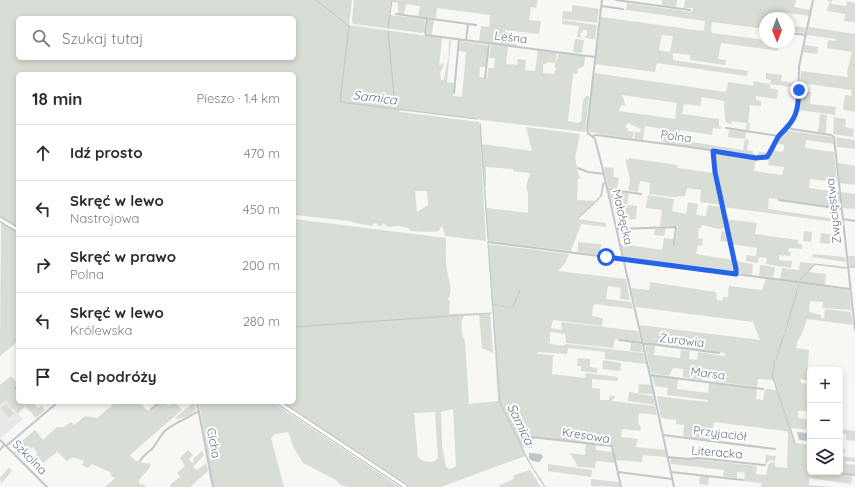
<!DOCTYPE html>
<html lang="pl">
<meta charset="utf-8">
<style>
body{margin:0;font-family:Quicksand,sans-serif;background:#f7f7f7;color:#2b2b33}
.controls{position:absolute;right:12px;bottom:12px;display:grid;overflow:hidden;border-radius:6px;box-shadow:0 2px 6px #0003}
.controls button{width:36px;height:36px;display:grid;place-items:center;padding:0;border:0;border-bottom:1px solid #e1e1e2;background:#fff;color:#2b2b33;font:20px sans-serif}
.compass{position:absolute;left:759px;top:12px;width:36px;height:36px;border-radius:50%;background:#fff;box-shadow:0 2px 6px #0003;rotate:179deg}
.stop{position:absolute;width:12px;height:12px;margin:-9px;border:3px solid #2563eb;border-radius:50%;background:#fff}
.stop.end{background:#2563eb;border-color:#fff;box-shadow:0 1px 4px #0008}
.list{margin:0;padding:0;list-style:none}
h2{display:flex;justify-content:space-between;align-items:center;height:52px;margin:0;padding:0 16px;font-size:17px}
h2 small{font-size:13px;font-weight:400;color:#7c7c81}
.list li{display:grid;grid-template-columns:26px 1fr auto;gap:12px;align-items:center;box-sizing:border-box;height:56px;padding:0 16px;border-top:1px solid #e1e1e2}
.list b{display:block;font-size:15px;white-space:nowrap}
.list p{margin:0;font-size:13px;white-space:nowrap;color:#7c7c81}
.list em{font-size:13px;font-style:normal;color:#7c7c81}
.icon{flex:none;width:22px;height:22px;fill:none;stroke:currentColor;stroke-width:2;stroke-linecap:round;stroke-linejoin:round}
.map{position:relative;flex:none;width:855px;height:487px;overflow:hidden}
.search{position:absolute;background:#fff;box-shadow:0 2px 6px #0003;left:16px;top:16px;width:280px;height:44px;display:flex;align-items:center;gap:10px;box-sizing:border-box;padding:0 14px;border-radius:6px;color:#7c7c81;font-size:15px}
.panel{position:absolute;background:#fff;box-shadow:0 2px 6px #0003;left:16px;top:72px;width:280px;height:332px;border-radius:6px}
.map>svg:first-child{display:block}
</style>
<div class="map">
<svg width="855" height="487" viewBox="0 0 855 487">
<rect width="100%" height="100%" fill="#f7f7f4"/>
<path fill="#e7e9e7" d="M6 399 10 406 23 419 1 438 0 436V405Z
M19 437 24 443 14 451 10 444Z"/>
<path fill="#d8ded5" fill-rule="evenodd" d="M0 0H352L349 25 442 38 439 66 443 63 444 64 440 73 441 80H444C445 73 446 67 448 60 450 53 447 47 450 40H451L447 82 454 83 453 96 462 97 466 52 459 51 460 41 488 45 486 67H480L479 77 487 78 488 68H494L495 58H489L491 45 508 47 506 64 517 65 518 59 526 60 525 70 535 71 538 50 557 52 555 63 547 62 546 64H543V73L554 74 556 68 554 67 559 53 585 56 584 66 578 69 577 74H573L568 121 578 123 581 121 583 100 586 96H589L585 132 399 110 400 112 479 122 486 241 445 236 443 228 441 227 439 231 430 232 411 231 408 228 399 226 388 227 383 223 382 226H378L377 223 373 224 372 226 356 223 350 221 294 215V74H18V227L0 216ZM18 18H294V58H18ZM415 191H427L428 205 417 212Z
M354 0H538L536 8 531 7 529 20 541 21 539 34 505 30V32L515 34 517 45 516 46 479 41 481 26 489 27 490 15 437 8 436 18 418 16 420 6 406 4 404 14H398V3L392 2 390 15 425 19 424 32 422 33 353 24 352 20Z
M662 0H677L676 7 662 5Z
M685 0H796L794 7 810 10 809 16 782 12 780 18H765V29L712 22 711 30 712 33 765 40V42H779L778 51 721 43 718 59 726 60 725 65 690 60V55L673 53V60L748 71 747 76 657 63 655 72 595 64 601 17 703 31 704 30 705 21 626 10 627 3 692 12 693 8H684ZM662 35 673 36 670 52 659 50Z
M826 0H832L831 4 846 6 847 1 855 3V22L844 21 845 14 827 11 830 1Z
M572 5 599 9 597 23 562 19 563 11 572 12Z
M428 20H434L432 34H428L426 32Z
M562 20 597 25 595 39 585 38V36H587V30H583L582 33H580V35L582 38 577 37 579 26 562 24Z
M794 26 806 28 805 33 793 32Z
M809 27 855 34V112L845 110 843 108 845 97 846 95 852 96 851 90 800 83 801 71 848 77 847 72 852 52 827 48 828 40 835 41 836 39 807 35Z
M575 39 584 40 582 53 573 52Z
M805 45 818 47 817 54 803 52Z
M594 73 726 92 728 82 754 86 753 81 770 84 771 80 766 79V73L782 75 781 81 797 83V88L770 84V88L778 90 777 99 756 96V100L761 101V106L750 105 748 123H750L749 130H746L747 123 732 121 731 124 727 123 725 120 724 101 702 97 700 106 684 104 682 114 719 119V126L722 127 721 129 713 128 712 135 680 130 679 140 743 150 745 139 728 137 729 130 746 132 745 139 749 140 747 150 753 151V154L758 155 759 152 768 153 764 157 727 153 662 142 664 129 645 126 643 140 634 139 635 132H640L641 129 628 123 626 126V128H628V131L634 132 632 139 589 132 588 128ZM622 95 677 103 675 119 619 111 621 105 626 106Z
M800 91 811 92 810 104 836 107 835 115 799 110Z
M820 114 827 115 826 133 818 132Z
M834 117 846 119 845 127 854 129 853 137 833 134Z
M481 122 482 144 532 151 526 127 580 134 575 158 580 179H578L577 200 595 201 600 196 603 182H605V184L602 196 597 202H594L596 203 578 219 606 223V227L581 224 571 251 488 241 479 126ZM486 167 513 169V171L530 173 526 187 528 193V213L487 208 485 187H486Z
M785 130 833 137 834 144 806 140 805 148 834 152 837 182 810 179 809 188 839 192 841 208 769 198 768 209 842 220V223L724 207 716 175 714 155 716 153 756 158 754 171 782 175 784 167 768 165 769 158 772 150 782 152 784 149V145L775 143Z
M837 137 855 140V149L837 147 836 138Z
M629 158 677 165 678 168 714 173 722 205 700 202 701 190 687 188 685 196 673 197 649 194 650 183 640 181 638 192 628 190 630 179 625 159 628 160Z
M838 163 855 166V185L840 183Z
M604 167 614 168 613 177 619 178 617 189 608 187Z
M610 190 629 193 627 205 637 206 636 219H617L609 192Z
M841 192 855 194V209L843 208Z
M648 195 674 199 672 211 686 214 688 202 698 204 696 215 706 216 708 205 722 207 727 232 723 230 725 228 718 229 702 225 701 228H699L698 238 703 239 702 246 698 245 696 254 733 260 735 270 734 273 624 257 621 244 662 250 664 238 674 239V246H675L678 226H660L662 210 646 208Z
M294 219 446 238C446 249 445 260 447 271 449 280 453 290 448 299L450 302 449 314 490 313 493 353 482 348 479 315 464 316C460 321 461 335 465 341L469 404 498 401 488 244 569 254 565 263 558 271 626 279 630 300 620 299 621 288 608 286 606 299 631 302 633 309 595 304 593 306 592 316 603 318 602 326 553 320 551 328 562 330 561 322 638 331 641 342 615 339 613 348 566 343 565 334 550 332V342H548V343L561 346 567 344 643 353 646 364 605 359V352L568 348 567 354 538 352V354L554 355 553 357 552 374 585 378 586 373 618 377V381L592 379V388L600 389V400H609L610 396H615L614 399H613L612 401 655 406 657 415 639 413 638 425H640L641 431 622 429 621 437 638 439 636 447 665 450 666 457 643 455 642 462 616 460 613 445 527 436V437L534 438 532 448 522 447 532 466 546 487H544L525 456 441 487H410L282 402H294ZM453 409 456 466C452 469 450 470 446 467L442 445 441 412ZM435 412 438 458 435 461C430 463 422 462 418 457L414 413Z
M726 219 757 223 755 234 798 240V244H802V249L789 248 788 252H791L790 256 779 255V260L792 261 791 268 766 264 767 258 759 257 758 263 746 261V255L756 256 757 248 731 244Z
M1 221 18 232V341L0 356Z
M666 228 664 236 654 235 655 229Z
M722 231 727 233 729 242 720 241Z
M804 231 812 232 811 242 803 241Z
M821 233 833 235 832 244 820 243Z
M578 242 601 244 600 255 578 252Z
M813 254 845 257 846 262 812 257Z
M848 256H855V268L850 267Z
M735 261 753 264 752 275 737 273Z
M800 262 847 267V269L815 265 809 272 826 274 825 285 780 279 782 268 799 270Z
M760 265 775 267 773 277 759 276Z
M766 279 849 290 851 310 822 308 823 302 810 301 809 312 821 315V318H824L825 309 851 312 853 325 807 319 802 334 797 342 796 348 809 350 807 380 800 379 801 383 810 384V391H806L810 396V404L809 405V411H798V418L810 420V430L791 428 796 443 810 445V468H809L808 471 852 475 851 484 809 478V485L835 487H761V483L744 481 745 473 737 472V478L723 476 724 470 671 464 670 457 694 459 757 466 756 474 766 475 768 467H769L767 466 771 462H775V467L787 468 788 434 786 431 714 422 711 440 683 436 684 425 676 424V420L661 418 657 396 707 402 708 400 667 395 668 388 655 386 652 376 678 379 677 389 708 393 709 383 757 389 756 399 763 400 765 389 776 390 773 380 758 379 757 387 714 381 715 373 703 372 702 380 683 377V369L673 368 669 376 651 373 645 346 646 345 655 346 654 355 680 358 681 350 690 351 689 359 697 360 698 352 724 356 725 353 644 343 639 325 760 340 753 322 636 307 631 288 649 290 650 282 716 292 717 300 722 301 723 297H728L729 286 762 290Z
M631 343 641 344 643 352 630 351Z
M578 358 590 359V367L597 368V373L581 371V366H577Z
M603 360 621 363 620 371 602 369Z
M11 376 18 384V402H32L38 408 42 405 45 410 36 418 26 407V405L18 414 10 406 6 400 0 405V385Z
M639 384 651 385 653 394 638 393Z
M629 392 653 396 655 405 628 401Z
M116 402H139L147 410H151L160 402H164L168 406 173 402H175L182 410 130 455C135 462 143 463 151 464 149 473 138 476 139 484L145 485V487H105L115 478 111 476 110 472 92 464 88 468 82 465 84 461 73 457 67 461 57 452 43 463 36 455 37 453 33 447 20 457 14 451 24 443 22 441 35 430 43 440 57 427H64L71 422 74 425 85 416 97 418Z
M194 402 196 409 189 416 177 419 175 418Z
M199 402H272L400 487H349L340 485 336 480 303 463 294 448 288 432 275 434 271 438 284 487H213Z
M6 404 14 413 9 418 1 409Z
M840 429 855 431V441L846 440V434H841Z
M586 443 596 444V450L613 452 615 463 596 461 595 468 578 467 570 453 585 455Z
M840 449H845V453L842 452V456L855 458V462L846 461V464L855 465V474L840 472Z
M188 450 193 455 189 459 192 463 194 461 193 459 202 451 204 455 193 467 197 470 206 463 208 471 190 487H171L170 485 180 477 177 473 185 466 180 458Z
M766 455 776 456 775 461 770 460 765 465Z
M548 464 592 470 591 477 548 471Z
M9 467 12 471 1 484 0 478Z
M530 470 541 487H500V485L514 479V475Z
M700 476 709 477 708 485 699 484Z
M591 479 618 482 620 483V487L591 486Z"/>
<path fill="#bdc7cc" d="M797 432 809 433 808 441 799 440Z
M529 453 541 454 543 457 539 462 532 461 529 458Z"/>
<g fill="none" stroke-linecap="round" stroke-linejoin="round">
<path stroke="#bdc7cc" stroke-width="1" d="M316 0 349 26 340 102 477 119
M388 28 392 0
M388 31 395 106
M480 124 488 239
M596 201 601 196 603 183
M577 219 594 203
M488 244 500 403 530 464 545 487
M850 267H855
M800 280 815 264 846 268
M518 295 520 290
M493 305H498
M501 306H504
M508 307H513L517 297
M294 327 491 313
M785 332 799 284
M776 359 784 335
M775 361 772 375 795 443"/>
<g stroke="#b5b9bd" stroke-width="5">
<path id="major" d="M0 219 18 230
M278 402 406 487"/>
</g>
<path stroke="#c2c6c9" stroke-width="2" d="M602 0 587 129 588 133 595 139 602 166 651 380 674 487
M616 0 690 10
M601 6 623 9
M396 14 476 25
M427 19 425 32 426 35 595 57
M789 33 806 35
M466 40 468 24
M485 78 489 43
M454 93 459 39
M788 127 792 129 831 135 834 137 855 330
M726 128 779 136
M593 136 596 135C632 140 668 144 703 149 718 151 755 161 767 157L779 136 785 129 788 127 797 113 798 104 799 67 813 0
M713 152 716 176 736 269V274
M578 168 588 172 604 174
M608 189 641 194
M779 200 842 209
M843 219 855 221
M617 229 676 227 674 245
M488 242 623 259 850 289
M619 340 719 353
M650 375 763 389
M15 388 18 386
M197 402 213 487
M151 409 160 402
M663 435 775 449
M531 437 612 446 621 487
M0 440 47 487
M6 446 58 402
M0 450 4 445
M667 457 689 459 698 458 765 465
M140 461C143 455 146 454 151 450 157 444 159 436 166 430 176 422 188 418 199 411
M618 472 672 479
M671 472 743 480
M833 472 855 475"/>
<use href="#major" stroke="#fff" stroke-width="3"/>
</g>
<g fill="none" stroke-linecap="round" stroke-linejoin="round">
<path stroke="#2563eb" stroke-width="5" d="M606 257 736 274V269L715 172 713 151 756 158 767 157C771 151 774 144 778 137 781 133 786 129 788 126 798 115 798 104 799 90"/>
</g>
<g text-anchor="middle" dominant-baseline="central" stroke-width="4" stroke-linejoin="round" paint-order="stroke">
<g font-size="12" fill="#667585" stroke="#fff">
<text transform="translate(511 37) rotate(7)">Leśna</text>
<text transform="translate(676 136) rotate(8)">Polna</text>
<text transform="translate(833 211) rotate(-96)">Zwycięstwa</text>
<text transform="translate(623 217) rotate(77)">Małołęcka</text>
<text transform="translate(682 340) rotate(7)">Żurawia</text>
<text transform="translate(708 373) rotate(7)">Marsa</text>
<text transform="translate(720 433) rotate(7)">Przyjaciół</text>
<text transform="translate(586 435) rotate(9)">Kresowa</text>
<text transform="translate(214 443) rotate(79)">Cicha</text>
<text transform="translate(717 452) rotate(5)">Literacka</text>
<text transform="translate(30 457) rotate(45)">Szkolna</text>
</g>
<g font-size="13" font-style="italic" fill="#627781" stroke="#fff">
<text transform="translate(375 97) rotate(7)">Samica</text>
<text transform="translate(521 424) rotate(64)">Samica</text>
</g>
</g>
</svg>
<div class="controls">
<button>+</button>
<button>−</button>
<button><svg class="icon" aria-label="layers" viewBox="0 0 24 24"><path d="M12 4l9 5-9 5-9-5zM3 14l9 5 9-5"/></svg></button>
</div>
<svg class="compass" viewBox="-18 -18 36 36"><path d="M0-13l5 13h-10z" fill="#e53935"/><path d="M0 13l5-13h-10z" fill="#7c7c81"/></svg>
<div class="stop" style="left:606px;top:257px"></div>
<div class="stop end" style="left:799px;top:90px"></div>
<div class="search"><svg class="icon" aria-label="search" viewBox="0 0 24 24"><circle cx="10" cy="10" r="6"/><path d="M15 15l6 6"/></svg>Szukaj tutaj</div>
<section class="panel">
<h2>18 min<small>Pieszo · 1.4 km</small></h2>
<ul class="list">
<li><svg class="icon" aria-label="ahead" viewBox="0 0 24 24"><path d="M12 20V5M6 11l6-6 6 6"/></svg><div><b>Idź prosto</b></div><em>470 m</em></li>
<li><svg class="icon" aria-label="left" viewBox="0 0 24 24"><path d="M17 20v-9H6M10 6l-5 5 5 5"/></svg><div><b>Skręć w lewo</b><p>Nastrojowa</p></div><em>450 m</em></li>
<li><svg class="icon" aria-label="right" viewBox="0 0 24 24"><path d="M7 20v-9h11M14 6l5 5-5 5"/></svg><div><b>Skręć w prawo</b><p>Polna</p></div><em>200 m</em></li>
<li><svg class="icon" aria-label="left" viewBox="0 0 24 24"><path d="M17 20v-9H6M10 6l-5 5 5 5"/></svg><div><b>Skręć w lewo</b><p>Królewska</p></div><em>280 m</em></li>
<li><svg class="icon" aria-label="arrive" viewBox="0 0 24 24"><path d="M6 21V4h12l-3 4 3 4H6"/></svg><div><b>Cel podróży</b></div></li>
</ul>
</section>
</div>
